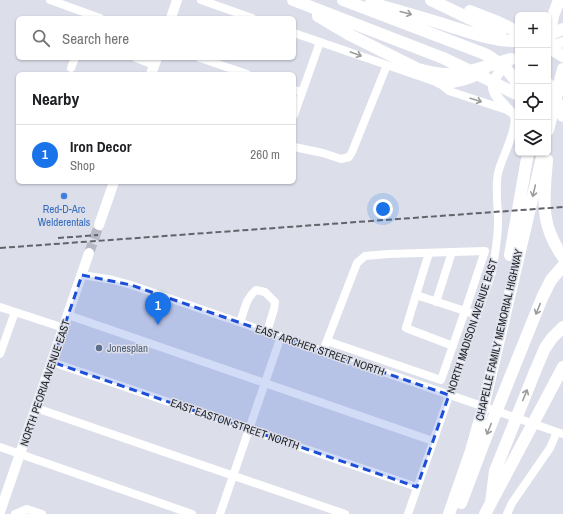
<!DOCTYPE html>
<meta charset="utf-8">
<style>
body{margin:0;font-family:"Archivo Narrow",sans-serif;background:#f6f6f6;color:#202124}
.controls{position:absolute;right:12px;top:12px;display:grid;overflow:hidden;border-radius:6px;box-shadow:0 1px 3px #0004}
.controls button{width:36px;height:36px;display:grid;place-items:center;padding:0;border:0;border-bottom:1px solid #e0e0e0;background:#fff;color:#202124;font:20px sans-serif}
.you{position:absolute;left:383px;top:209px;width:14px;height:14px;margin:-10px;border:3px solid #fff;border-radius:50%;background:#1a73e8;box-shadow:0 0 0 6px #1a73e833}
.badge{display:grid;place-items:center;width:26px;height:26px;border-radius:50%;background:#1a73e8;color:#fff;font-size:13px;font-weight:700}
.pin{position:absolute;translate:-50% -33px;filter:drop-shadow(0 1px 2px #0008)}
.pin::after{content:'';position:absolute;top:21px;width:14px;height:12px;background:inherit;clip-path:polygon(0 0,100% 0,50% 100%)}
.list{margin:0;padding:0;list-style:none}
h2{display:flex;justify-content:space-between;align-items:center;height:52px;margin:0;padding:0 16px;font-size:17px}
h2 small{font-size:13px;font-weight:400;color:#757577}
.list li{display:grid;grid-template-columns:26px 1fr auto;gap:12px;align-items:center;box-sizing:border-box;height:60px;padding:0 16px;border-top:1px solid #e0e0e0}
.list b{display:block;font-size:15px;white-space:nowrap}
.list p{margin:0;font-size:13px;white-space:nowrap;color:#757577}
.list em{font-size:13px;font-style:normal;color:#757577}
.icon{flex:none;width:22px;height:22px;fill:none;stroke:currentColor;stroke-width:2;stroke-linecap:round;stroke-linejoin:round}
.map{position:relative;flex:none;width:563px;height:514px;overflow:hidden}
.search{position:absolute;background:#fff;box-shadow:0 1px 3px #0004;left:16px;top:16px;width:280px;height:44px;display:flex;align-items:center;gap:10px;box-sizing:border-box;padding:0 14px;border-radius:6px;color:#757577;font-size:15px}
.panel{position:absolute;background:#fff;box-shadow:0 1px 3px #0004;left:16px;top:72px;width:280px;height:112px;border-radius:6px}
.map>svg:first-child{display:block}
</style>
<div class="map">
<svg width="563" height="514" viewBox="0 0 563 514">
<rect width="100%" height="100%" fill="#dcdfea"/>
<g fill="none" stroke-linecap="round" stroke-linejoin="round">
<path stroke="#b6b9c3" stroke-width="10" stroke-dasharray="10 5" stroke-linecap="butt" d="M89 253 99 225"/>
<path stroke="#fff" stroke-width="8" d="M50 0 100 18
M201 0 252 18
M294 33 439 83 449 91 510 111C512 113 513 114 514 116 518 129 501 159 498 173 495 189 498 206 498 222 498 239 495 255 492 272L408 514
M136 58 154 65
M200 58 247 74
M71 68 75 58
M294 90 302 92
M294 115 320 42
M294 147 323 153 341 159 349 157 352 152 387 65
M82 275 113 280 131 285 557 432 563 434
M416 295 406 328 453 346
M436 302 452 252
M0 307 64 328
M68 315 433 441
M240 322C245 310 245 299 256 290L265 292 275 302 274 309 267 332
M327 341 441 380 465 311 416 295 429 253
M323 351 357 263 365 256 388 254 485 251 465 311 477 315
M0 354 15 312
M52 362 417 487
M36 408 345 514
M0 447 192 514
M15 514 27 509 42 514
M220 514 281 336
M507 514 512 503 550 448 557 432"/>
<path stroke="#fff" stroke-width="10" d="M171 18 177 0
M548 47 563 42
M509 61C487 84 488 90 510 111
M151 74 157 58
M439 83C455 85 469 80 484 72
M99 225 114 182
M0 512 89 253"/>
<path stroke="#fff" stroke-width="12" d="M293 0 443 58 483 77 518 95
M343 0 485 54C499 62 511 71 518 85
M431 0 479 23 501 36
M371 3C396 10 421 17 446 25 469 32 494 42 518 41
M470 11 498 22 518 32
M318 16 350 35 418 69C428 72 438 74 448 74 468 74 492 64 511 59
M548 35 563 29
M548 44 553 16 559 0
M548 47 563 56
M548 84 553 93 563 116
M548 130 563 69
M547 160C544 199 539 223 563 257
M510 255 528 153
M461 503 486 437 542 298 551 280 563 266
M491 503 495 471 536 369 545 348 552 338 563 327
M449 514 471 451 482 412 543 153
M485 514 563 367"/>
<path stroke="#62646a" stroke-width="2" stroke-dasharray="6 3" stroke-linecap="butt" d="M58 238 98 235
M0 248 563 207"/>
</g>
<defs><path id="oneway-shaft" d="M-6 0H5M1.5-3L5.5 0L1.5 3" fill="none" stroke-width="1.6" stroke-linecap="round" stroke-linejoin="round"/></defs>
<g stroke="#9b9c9d">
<use href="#oneway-shaft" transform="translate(406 13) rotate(15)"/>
<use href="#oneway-shaft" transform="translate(356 54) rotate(20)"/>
<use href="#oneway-shaft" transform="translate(476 100) rotate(18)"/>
<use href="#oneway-shaft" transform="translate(534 191) rotate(103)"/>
<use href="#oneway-shaft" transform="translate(538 309) rotate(112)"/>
<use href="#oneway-shaft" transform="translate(525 395) rotate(-68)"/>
<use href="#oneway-shaft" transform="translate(489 429) rotate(112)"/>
</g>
<path fill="#1d4ed8" fill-opacity="0.2" stroke="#1d4ed8" stroke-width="3" stroke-dasharray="8 5" stroke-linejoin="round" d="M82 275 131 285 449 395 417 487 52 362Z"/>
<circle fill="#3f7fe0" stroke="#dcdfea" stroke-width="1.5" cx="64" cy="196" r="4"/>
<circle fill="#5c6f8a" stroke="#dcdfea" stroke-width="1.5" cx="99" cy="348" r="4"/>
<g text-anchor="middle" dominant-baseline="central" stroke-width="3" stroke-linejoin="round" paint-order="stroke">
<g font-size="11" fill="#366cbe" stroke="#dcdfea">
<text x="64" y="209">Red-D-Arc<tspan x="64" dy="13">Welderentals</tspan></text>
</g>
<g font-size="11" fill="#202225" stroke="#dcdfea">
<text transform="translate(472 326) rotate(-72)">NORTH MADISON AVENUE EAST</text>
<text transform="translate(499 335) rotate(-77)">CHAPELLE FAMILY MEMORIAL HIGHWAY</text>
<text transform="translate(320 350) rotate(19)">EAST ARCHER STREET NORTH</text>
<text transform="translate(45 383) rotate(-71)">NORTH PEORIA AVENUE EAST</text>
<text transform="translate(235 424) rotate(19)">EAST EASTON STREET NORTH</text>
</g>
<g font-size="11" fill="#4e5e75" stroke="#dcdfea" text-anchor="start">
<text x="107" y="348">Jonesplan</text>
</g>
</g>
</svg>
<div class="controls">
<button>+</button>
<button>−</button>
<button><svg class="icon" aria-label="locate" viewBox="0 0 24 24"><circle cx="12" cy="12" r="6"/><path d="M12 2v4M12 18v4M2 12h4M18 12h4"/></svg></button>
<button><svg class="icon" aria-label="layers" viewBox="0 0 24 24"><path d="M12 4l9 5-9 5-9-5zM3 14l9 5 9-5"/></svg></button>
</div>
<div class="you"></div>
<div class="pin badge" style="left:158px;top:325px">1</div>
<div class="search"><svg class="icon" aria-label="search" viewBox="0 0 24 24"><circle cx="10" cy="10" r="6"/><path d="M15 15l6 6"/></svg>Search here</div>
<section class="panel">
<h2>Nearby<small></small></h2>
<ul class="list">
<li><span class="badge">1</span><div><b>Iron Decor</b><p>Shop</p></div><em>260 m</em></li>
</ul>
</section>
</div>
